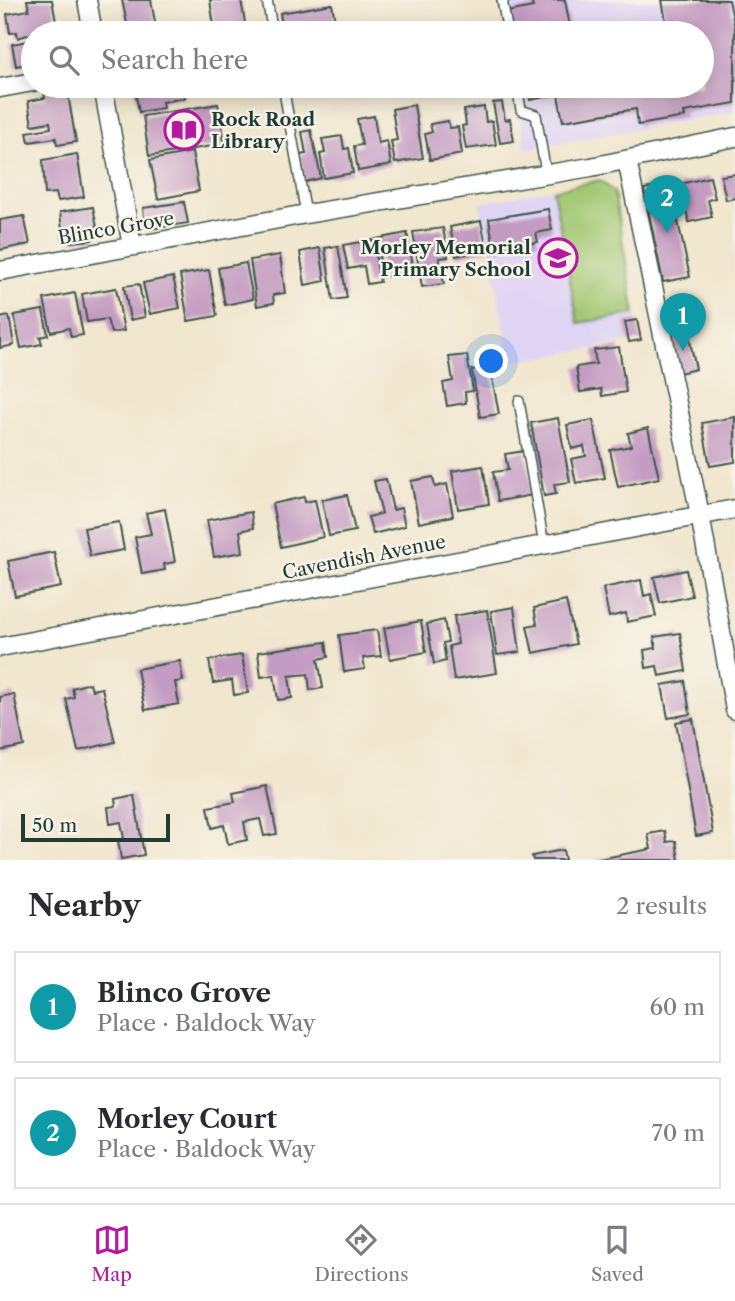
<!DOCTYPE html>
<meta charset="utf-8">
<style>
body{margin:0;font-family:"Libre Caslon Text",serif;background:#f2f2f3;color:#2b2b33}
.scale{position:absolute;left:21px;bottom:18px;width:149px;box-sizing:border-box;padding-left:7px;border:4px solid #1f3d34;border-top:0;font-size:19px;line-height:24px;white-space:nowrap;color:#1f3d34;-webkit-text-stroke:5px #f7f3e8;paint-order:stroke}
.you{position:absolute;left:492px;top:362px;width:24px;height:24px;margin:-18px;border:5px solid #fff;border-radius:50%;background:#1a73e8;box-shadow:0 0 0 10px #1a73e833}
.badge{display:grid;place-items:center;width:46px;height:46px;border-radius:50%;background:#b5179e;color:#fff;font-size:23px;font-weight:700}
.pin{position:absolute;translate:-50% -58px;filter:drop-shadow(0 2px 4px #0008)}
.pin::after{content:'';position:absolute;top:37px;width:24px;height:21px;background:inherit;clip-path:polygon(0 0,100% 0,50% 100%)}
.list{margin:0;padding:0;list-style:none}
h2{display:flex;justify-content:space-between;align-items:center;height:91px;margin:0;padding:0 28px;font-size:30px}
h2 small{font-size:23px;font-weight:400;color:#7c7c81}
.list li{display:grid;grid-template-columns:46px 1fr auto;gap:21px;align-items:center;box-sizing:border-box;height:112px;margin:0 14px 14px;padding:0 14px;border:2px solid #e1e1e2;border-radius:0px}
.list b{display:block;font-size:26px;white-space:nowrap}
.list p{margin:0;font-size:23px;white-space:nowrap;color:#7c7c81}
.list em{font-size:23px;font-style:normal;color:#7c7c81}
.icon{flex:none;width:38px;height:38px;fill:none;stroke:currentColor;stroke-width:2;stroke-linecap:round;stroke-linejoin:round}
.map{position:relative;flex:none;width:735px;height:860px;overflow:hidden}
.search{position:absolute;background:#fff;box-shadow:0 4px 18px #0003;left:21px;right:21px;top:21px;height:77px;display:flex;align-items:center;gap:18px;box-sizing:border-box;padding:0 24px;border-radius:38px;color:#7c7c81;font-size:26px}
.sheet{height:343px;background:#fff}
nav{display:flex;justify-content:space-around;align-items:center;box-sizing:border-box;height:98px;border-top:2px solid #e1e1e2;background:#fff;font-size:19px;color:#7c7c81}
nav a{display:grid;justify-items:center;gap:4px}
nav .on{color:#b5179e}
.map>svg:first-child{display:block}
</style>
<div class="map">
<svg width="735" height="860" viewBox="0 0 735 860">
<rect width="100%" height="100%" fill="#f7f3e8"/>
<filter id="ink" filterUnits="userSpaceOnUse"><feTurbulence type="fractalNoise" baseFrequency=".0143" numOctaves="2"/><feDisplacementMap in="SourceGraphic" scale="14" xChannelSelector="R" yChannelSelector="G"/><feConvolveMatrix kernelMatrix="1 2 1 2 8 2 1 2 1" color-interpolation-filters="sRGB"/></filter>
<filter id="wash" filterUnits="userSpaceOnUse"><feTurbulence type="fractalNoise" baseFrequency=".00686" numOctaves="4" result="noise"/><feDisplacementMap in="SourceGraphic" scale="28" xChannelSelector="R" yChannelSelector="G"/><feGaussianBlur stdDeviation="1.57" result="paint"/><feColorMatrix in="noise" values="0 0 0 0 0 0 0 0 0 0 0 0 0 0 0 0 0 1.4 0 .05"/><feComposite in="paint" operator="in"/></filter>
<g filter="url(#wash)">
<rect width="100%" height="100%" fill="#f1e6ce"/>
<path fill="#e0d4f4" d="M499 0H735V112L525 149 514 86H702V33H505Z
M600 180 614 192 641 340 511 362 480 203Z"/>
<path fill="#a3c872" stroke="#618253" stroke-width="2" d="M600 180 614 192 635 314 578 323 553 190Z"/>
<g id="blocks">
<path fill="#c49bc2" d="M27 0H52L58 33H33L18 38 17 32 10 33 7 14 29 10Z
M122 0H151L157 33H129Z
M210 0H241L246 28 215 33Z
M531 0H565L571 33H511L507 12 533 7Z
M662 0H729L735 28V103L684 112 685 117 638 125 636 109 563 121 557 90 549 91 550 96 530 100 529 90 521 91 520 86H702V33H668Z
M332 4 336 27 283 33 280 13Z
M33 40V63L16 66 12 44Z
M134 86H182L185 98 162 102 163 108 139 112Z
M67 88 76 142 57 145 56 138 29 142 27 132 51 128 50 122 32 125 28 101 45 98 44 92Z
M502 102 505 120 510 119 514 141 500 143 493 103Z
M218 104 225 144 149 156 143 116Z
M414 105 423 158 395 163 391 141 397 140 392 109Z
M484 107 486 122 492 121 496 145 466 149 462 126 466 125 464 110Z
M374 116 378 143 387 141 391 165 358 171 354 146 362 145 357 119Z
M448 121 450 128 458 127 462 154 430 160 425 134 432 132 430 124Z
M311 130 321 178 305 182 300 155 306 154 302 132Z
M342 136 344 149 349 148 353 173 324 178 320 154 325 153 322 139Z
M192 152 199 191 158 199 150 160Z
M77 154 84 197 58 201 56 193 45 194 43 160Z
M735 174V198L726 200 721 176Z
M710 177 715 198 708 200 712 217 689 222 680 184Z
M670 184 690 277 663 282 644 189Z
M184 202 188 223 150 229 145 225 143 208Z
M93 207 98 232 92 240 70 242 63 238 60 212Z
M548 209 552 230 536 233 538 242 494 250 489 219Z
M24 216 30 244 0 250V220Z
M481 221 487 250 456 256 450 227Z
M443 228 448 257 439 258 444 284 422 287 413 232Z
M407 233 414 271 383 277 376 239Z
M373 240 380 282 367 284 364 266 348 269 343 245Z
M338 246 347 298 333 300 325 248Z
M320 248 325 281 305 285 300 252Z
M280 255 285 293 273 295 274 303 257 306 250 260Z
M246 263 253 299 225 305 218 268Z
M209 270 217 316 188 321 180 275Z
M173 277 180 308 150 314 143 283Z
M139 284 145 317 130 320 124 286Z
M116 288 124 331 111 333 107 319 87 322 82 294Z
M75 293 83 335 71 337 69 328 51 332 44 299Z
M43 310 48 335 40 337 42 344 21 348 14 315Z
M9 316 14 345 0 348V318Z
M637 320 641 340 629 342 625 322Z
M687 328 696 369 679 373 670 332Z
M619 347 626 392 602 396 601 389 580 392 576 367 596 364 594 350Z
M467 355 473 391 465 392 466 403 447 406 443 383 453 381 449 357Z
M490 367 499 414 480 417 472 370Z
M735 417V462L710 466 702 423Z
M558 418 570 482 554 484 556 494 544 496 531 423Z
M593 420 605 478 576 483 571 459 586 456 584 446 572 449 567 425Z
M648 428 659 478 618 487 610 450 631 446 628 433Z
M525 451 533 495 498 501 493 472 508 470 505 454Z
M483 466 489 504 458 509 452 471Z
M433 477 435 487 447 484 453 516 419 523 411 481Z
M386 479 393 510 401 508 405 526 373 534 368 517 382 514 374 481Z
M347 495 355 531 329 536 322 500Z
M304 497 305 502 315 500 323 537 281 547 272 504Z
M165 509 175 562 164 564 165 570 142 574 135 537 151 534 146 513Z
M251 512 253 528 240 531 243 552 214 557 207 520Z
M119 522 124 550 90 556 84 528Z
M54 552 61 587 15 596 8 561Z
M686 570 692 596 660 603 654 577Z
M641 580 644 596 651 594 656 616 627 622 626 613 609 617 603 588Z
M566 601 576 644 533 653 527 626 537 624 534 608Z
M514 607 520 652 497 655 491 611Z
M487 610 497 673 454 680 449 646 458 644 454 616Z
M444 620 448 642 443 643 446 661 434 664 427 624Z
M421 621 426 652 390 659 384 628Z
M377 630 381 656 363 658 365 669 344 672 339 635Z
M680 633 686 671 659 676 657 666 646 668 644 650 656 648 654 637Z
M326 642 328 657 318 659 323 688 310 690 308 674 289 676 292 698 278 700 274 675 261 677 258 652Z
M242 655 248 693 234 695 232 680 213 683 209 660Z
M180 661 183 681 175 682 179 704 145 710 137 669Z
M685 681 690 714 668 718 662 685Z
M90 683 92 690 102 688 115 742 78 751 66 699 74 697 72 688Z
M14 694 24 746 0 751V697Z
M693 719 713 833 696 836 676 722Z
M267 786 277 834 264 836 260 819 244 822 247 840 228 844 224 825 212 828 208 807 235 802 233 793Z
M134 795 144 855 121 859 118 840 124 839 121 822 110 824 108 807 116 806 115 799Z
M665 831 667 842 676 841 679 860H594L651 849 648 834Z
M563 850 565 860H533L532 856Z"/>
</g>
</g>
<g filter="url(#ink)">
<use href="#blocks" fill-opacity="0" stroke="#3e564b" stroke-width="2"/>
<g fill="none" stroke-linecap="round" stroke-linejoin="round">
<g stroke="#3e564b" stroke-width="12">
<path id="lane" d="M267 0 273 33
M504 0H502L508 33
M283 86 306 214
M517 86 521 110 536 115 546 173
M519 401 544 545"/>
</g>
<g stroke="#3e564b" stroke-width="21">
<path id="street" d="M87 0 93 33
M103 86 132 246
M0 88 33 82
M627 160 700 515 735 710
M0 271 306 214 591 167 735 137
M0 647 735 509"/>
</g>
<use href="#lane" stroke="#fff" stroke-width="9"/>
<use href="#street" stroke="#fff" stroke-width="18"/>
</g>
</g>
<defs>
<g id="library-ring" transform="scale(2.0125)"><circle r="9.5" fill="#f7f3e8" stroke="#b5179e" stroke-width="1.5"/><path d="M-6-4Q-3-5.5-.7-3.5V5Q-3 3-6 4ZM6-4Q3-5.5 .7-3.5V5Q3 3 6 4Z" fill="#b5179e"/></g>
<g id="school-ring" transform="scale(2.0125)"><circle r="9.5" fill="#f7f3e8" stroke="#b5179e" stroke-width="1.5"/><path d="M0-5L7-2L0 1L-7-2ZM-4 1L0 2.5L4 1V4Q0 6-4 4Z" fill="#b5179e"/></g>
</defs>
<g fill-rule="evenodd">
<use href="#library-ring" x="184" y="130"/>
<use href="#school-ring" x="558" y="258"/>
</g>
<g text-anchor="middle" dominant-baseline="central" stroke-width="5" stroke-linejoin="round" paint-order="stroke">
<g font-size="19" font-weight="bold" fill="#1f3d34" stroke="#f7f3e8" text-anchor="start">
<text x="211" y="119">Rock Road<tspan x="211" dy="22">Library</tspan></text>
<text x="531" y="247" text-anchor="end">Morley Memorial<tspan x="531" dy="22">Primary School</tspan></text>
</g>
<g font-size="19" fill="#1f3d34" stroke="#f7f3e8">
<text transform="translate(116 228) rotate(-10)">Blinco Grove</text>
<text transform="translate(364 557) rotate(-11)">Cavendish Avenue</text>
</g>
</g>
</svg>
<div class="scale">50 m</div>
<div class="you"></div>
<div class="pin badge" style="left:683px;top:351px;background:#0f9aa8">1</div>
<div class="pin badge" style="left:667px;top:233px;background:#0f9aa8">2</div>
<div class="search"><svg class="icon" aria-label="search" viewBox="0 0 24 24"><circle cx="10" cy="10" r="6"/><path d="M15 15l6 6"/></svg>Search here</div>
</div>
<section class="sheet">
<h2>Nearby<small>2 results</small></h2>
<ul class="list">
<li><span class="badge" style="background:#0f9aa8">1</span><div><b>Blinco Grove</b><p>Place · Baldock Way</p></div><em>60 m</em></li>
<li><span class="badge" style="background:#0f9aa8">2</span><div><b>Morley Court</b><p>Place · Baldock Way</p></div><em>70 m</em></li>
</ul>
</section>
<nav>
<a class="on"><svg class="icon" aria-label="map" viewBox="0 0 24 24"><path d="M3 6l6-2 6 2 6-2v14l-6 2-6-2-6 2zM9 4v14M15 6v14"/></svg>Map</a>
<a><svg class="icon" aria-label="directions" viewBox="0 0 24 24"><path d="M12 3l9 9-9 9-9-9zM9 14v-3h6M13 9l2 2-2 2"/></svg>Directions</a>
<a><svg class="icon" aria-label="saved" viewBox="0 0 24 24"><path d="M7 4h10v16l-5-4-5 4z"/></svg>Saved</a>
</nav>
